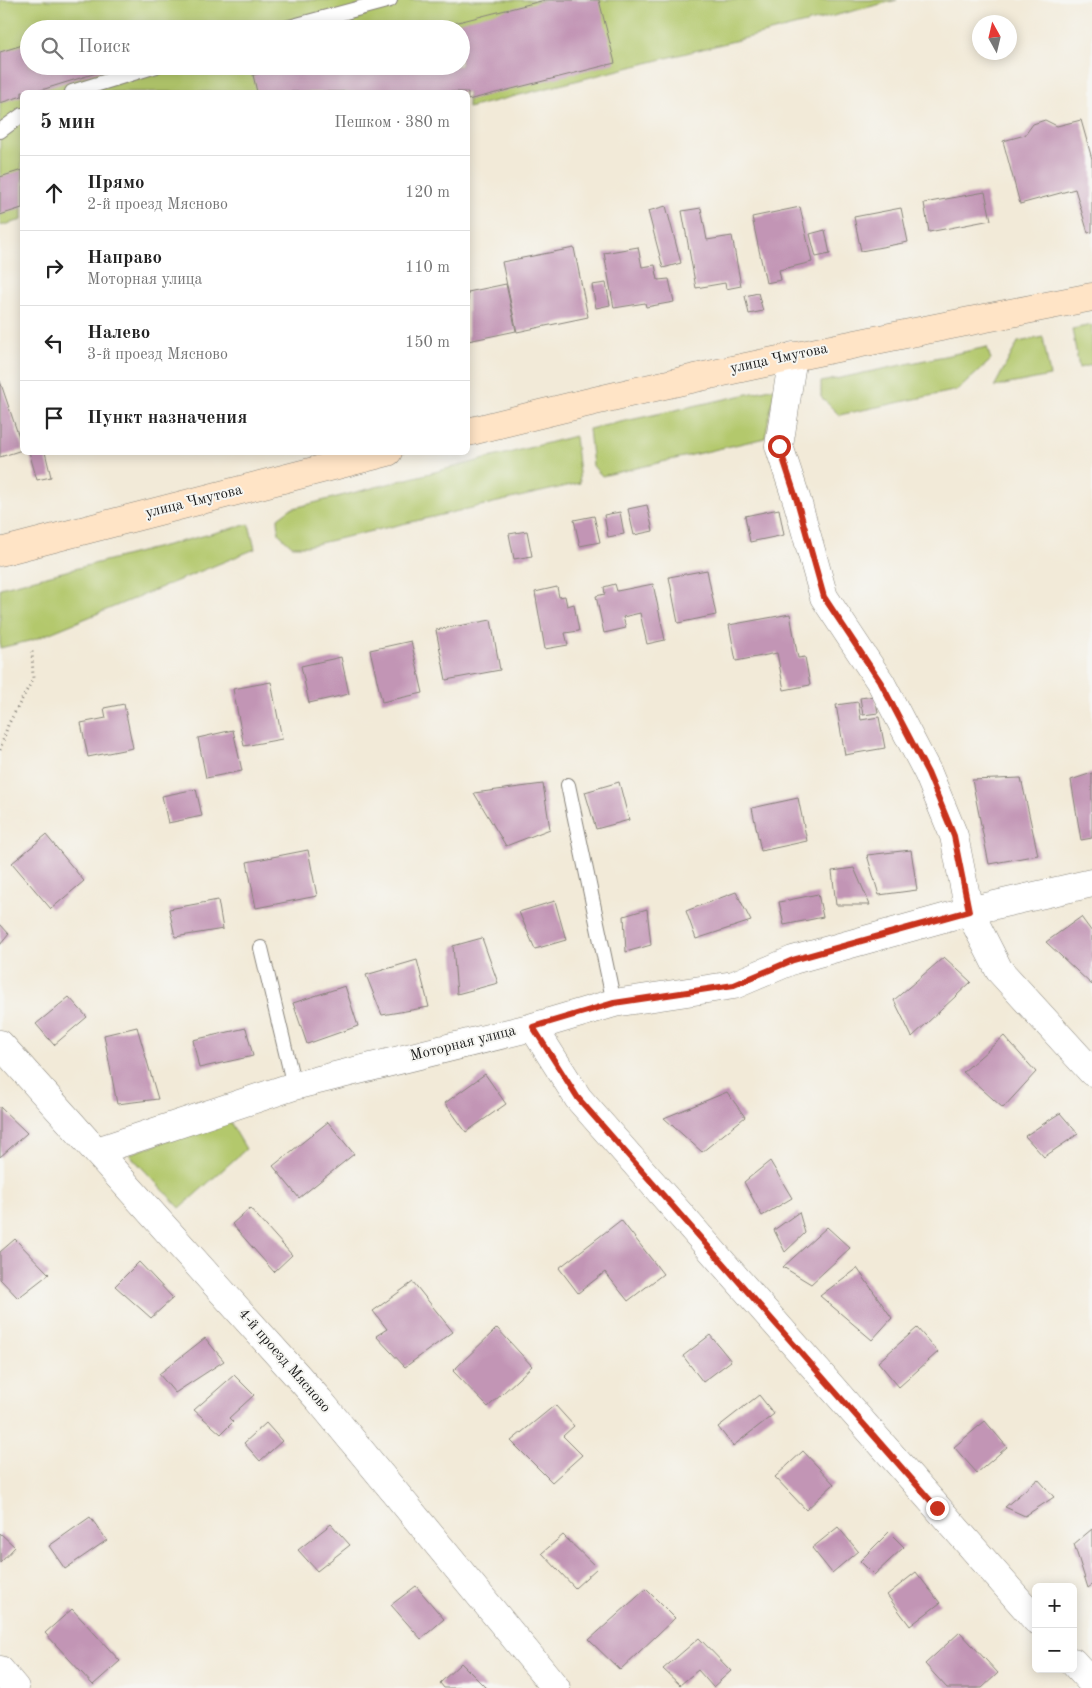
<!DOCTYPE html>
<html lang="ru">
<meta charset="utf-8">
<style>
body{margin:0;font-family:"Old Standard TT",serif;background:#f6f6f6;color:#222}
.controls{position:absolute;right:15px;bottom:15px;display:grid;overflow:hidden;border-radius:8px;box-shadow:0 2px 12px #0003}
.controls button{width:45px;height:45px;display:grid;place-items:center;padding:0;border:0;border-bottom:1px solid #e0e0e0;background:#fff;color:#222;font:25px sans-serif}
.compass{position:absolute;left:972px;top:15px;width:45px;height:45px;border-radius:50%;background:#fff;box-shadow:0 2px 12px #0003;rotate:352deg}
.stop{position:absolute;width:15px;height:15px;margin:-11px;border:4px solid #c8321e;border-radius:50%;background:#fff}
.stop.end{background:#c8321e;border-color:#fff;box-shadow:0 1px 5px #0008}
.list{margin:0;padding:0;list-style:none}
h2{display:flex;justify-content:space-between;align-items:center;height:65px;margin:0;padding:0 20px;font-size:21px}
h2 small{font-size:16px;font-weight:400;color:#767676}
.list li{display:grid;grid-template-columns:32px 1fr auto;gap:15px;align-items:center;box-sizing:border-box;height:75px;padding:0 20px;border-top:1px solid #e0e0e0}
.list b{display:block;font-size:19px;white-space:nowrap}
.list p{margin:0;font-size:16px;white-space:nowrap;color:#767676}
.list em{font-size:16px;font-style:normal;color:#767676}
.icon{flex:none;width:28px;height:28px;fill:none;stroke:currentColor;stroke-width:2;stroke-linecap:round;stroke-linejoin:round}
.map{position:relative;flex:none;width:1092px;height:1688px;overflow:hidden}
.search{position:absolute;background:#fff;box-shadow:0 2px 12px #0003;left:20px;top:20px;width:450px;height:55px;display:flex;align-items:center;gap:12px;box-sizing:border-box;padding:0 18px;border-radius:28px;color:#767676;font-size:19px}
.panel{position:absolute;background:#fff;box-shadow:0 2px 12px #0003;left:20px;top:90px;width:450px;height:365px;border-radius:8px}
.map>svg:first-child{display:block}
</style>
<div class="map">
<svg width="1092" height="1688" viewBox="0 0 1092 1688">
<rect width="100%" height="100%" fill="#f6f6f2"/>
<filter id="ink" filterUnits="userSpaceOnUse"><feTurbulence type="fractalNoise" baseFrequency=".02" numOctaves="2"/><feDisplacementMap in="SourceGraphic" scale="10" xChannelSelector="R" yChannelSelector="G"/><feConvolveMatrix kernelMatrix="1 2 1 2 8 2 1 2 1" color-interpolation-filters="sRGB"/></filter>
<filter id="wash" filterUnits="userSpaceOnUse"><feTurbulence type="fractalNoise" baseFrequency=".0096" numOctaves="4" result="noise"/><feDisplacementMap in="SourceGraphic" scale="20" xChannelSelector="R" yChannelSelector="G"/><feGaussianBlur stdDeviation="1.12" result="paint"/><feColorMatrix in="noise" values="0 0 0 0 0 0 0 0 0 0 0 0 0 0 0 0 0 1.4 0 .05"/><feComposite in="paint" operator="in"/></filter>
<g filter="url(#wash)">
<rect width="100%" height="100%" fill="#f2ead8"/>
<path fill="#b3c86c" stroke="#687244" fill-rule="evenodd" d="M0 0H897L468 108V92H22V220L0 226ZM29 29H461V66H29Z
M1092 325V365L1079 368 1072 329Z
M1043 337 1050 376 994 387 1018 342Z
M987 347 991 360 958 390 839 415 821 397V382Z
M775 388 765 438 602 476 593 466 589 429Z
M575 436 580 483 307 546H292L279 534 278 518 290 509Z
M249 524 255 549 33 640 0 648V588Z
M229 1120 246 1149 180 1208 129 1154Z"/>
<g id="blocks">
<path fill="#c295b5" d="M545 0H599L615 63 468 100V92H257L253 75 285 66H461V29L435 28Z
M29 43V66H105L106 70 35 92H22V96L0 103V52Z
M1045 120 1057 126 1081 120 1092 159V232L1088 233 1075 189 1020 204 1003 141 1025 135 1033 124Z
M22 170V208L0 215V177Z
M985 192 991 220 929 232 924 203Z
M666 206 681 263 663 268 648 211Z
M800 207 812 262 779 270 781 280 766 283 752 217Z
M701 208 707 240 732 236 741 286 726 289 725 283 696 288 682 211Z
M901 208 908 242 861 251 854 217Z
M825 230 830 254 816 257 810 234Z
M638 247 642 267 655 265 658 280 669 279 674 302 646 307 645 303 614 308 604 253Z
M574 248 588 317 517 332 502 262Z
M606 283 610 305 596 308 592 285Z
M506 284 516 331 468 341V292Z
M758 293 763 311 749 314 745 296Z
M0 381 22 446V450L0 457Z
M29 452H45L51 477 37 480Z
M647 505 653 531 634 535 628 509Z
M779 509 784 535 750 542 745 516Z
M620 512 624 534 608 537 604 515Z
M594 516 600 542 580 546 574 520Z
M527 531 532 556 514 559 509 534Z
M707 570 716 615 678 623 669 577Z
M615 584 617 591 653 584 665 640 647 644 640 613 623 617 626 628 604 633 596 596 605 594 604 587Z
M557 587 559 597 565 596 567 606 574 604 579 631 565 633 568 645 545 649 535 592Z
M790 614 798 658 805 657 810 685 784 690 777 653 736 661 729 625Z
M491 620 500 670 446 680 436 630Z
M411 641 423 693 382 702 370 650Z
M341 657 349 694 309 703 301 666Z
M271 682 282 739 244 746 233 689Z
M875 696 878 713 863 715 860 698Z
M858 702 861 720 879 717 885 748 845 755 836 705Z
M124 704 133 748 88 757 81 723 106 718 104 708Z
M233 730 242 771 206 778 198 738Z
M1092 773V838L1081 840 1071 780Z
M1021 778 1038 855 989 864 972 780Z
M619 782 629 820 596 829 585 792Z
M543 784 550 829 506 846 474 793Z
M196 789 202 816 168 823 162 796Z
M798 798 807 841 761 851 752 808Z
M46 835 84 881 51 909 12 863Z
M308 850 317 896 256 908 247 862Z
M911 850 917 890 879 895 867 855Z
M854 868 870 905H836L832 871Z
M736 892 751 921 696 939 686 911Z
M818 894 823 917 784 925 779 902Z
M218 900 223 929 175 937 169 909Z
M555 901 566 940 535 949 519 912Z
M647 909 651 945 626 952 624 916Z
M1081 917 1092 932V985L1046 942Z
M0 924 9 934 0 945Z
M482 938 498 983 457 994 453 946Z
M944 957 971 982 912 1037 894 1000Z
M417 960 429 1007 382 1015 366 975Z
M345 986 358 1026 307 1044 293 1003Z
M69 997 87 1017 54 1045 36 1024Z
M137 1027 158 1099 117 1104 104 1035Z
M246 1028 253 1056 199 1068 193 1040Z
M1004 1036 1036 1072 1003 1108 963 1072Z
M485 1074 506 1104 466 1132 445 1103Z
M727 1092 745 1117 702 1152 664 1118Z
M0 1107 27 1133 0 1157Z
M1060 1113 1078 1134 1044 1157 1025 1136Z
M328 1122 354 1154 299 1198 273 1166Z
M770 1161 792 1198 762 1216 744 1182Z
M250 1208 292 1255 274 1272 232 1224Z
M799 1212 805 1233 785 1252 774 1230Z
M621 1220 663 1274 628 1301 605 1272 578 1293 559 1268Z
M827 1227 850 1248 811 1284 783 1267Z
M15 1239 49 1274 18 1298 0 1279V1252Z
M139 1262 173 1298 151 1318 115 1286Z
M857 1268 892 1318 872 1340 820 1296Z
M413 1282 453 1332 405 1367 376 1336 387 1329 373 1311Z
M497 1328 532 1366 488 1407 453 1371Z
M917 1328 938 1352 899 1387 878 1362Z
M710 1335 731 1361 703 1382 683 1356Z
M205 1338 224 1361 175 1393 159 1374Z
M234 1375 254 1395 229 1418 233 1422 221 1434 194 1410Z
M759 1395 774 1414 733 1446 718 1427Z
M555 1405 574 1426 563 1436 582 1455 552 1482 511 1441Z
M985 1421 1007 1447 977 1473 954 1447Z
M266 1423 282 1441 260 1461 244 1443Z
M803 1451 834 1484 806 1510 775 1477Z
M1038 1479 1054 1497 1025 1516 1005 1507Z
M90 1517 107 1540 65 1569 49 1546Z
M331 1524 350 1545 317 1571 298 1550Z
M838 1527 858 1551 832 1573 812 1548Z
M1092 1529V1585L1088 1588 1074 1544Z
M889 1532 904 1547 874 1575 860 1561Z
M0 1533 15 1547 0 1563Z
M563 1535 597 1568 575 1588 542 1553Z
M916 1572 940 1603 910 1626 887 1595Z
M416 1586 444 1619 421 1639 391 1605Z
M646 1589 675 1618 620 1670 589 1640Z
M72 1609 120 1661 93 1685 45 1633Z
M960 1632 998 1673 982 1688H947L925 1664Z
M699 1638 731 1671 713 1687 698 1670 680 1685 663 1669Z
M461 1663 486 1688H444L440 1683Z"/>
</g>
</g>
<g filter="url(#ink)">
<use href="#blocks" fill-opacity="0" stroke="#87837a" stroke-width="1"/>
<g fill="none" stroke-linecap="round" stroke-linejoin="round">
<g stroke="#87837a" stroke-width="16">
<path id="service" d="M282 29 390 0
M72 92 156 66
M0 131 22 115
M568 785 614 1003
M261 948 294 1086"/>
</g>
<g stroke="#87837a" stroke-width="29">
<path id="minor" d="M793 356 779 446 798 504 824 597 881 683 928 773 954 836 969 911 999 970 1092 1072
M533 1027 578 1098 1036 1620
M0 1044 319 1400 556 1688
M97 1151 294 1086 533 1027 614 1003 734 985 793 960 969 911 1092 883
M1073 1662 1092 1683"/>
</g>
<g stroke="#87837a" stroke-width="29">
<path id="tertiary" d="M0 1670 15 1688"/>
</g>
<g stroke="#87837a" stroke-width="29">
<path id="secondary" d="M468 432C674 379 883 338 1092 297
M0 552 388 452"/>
</g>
<path stroke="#87837a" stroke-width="3" stroke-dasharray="1 4" stroke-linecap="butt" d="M0 750 8 725 33 679 32 650"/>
<use href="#service" stroke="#fff" stroke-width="14"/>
<use href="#minor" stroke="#fff" stroke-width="28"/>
<use href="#tertiary" stroke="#fff" stroke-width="28"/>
<use href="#secondary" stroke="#ffe4c6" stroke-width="28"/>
</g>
</g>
<g fill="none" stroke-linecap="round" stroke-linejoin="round" filter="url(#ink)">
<path stroke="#c8321e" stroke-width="6" d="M779 446 798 504 824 597 881 683 928 773 954 836 969 911 793 960 734 985 614 1003 533 1027 578 1098 937 1508"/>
</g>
<g text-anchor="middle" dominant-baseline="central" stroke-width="4" stroke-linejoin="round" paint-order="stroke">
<g font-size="15" fill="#1c1c1c" stroke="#f6f6f2">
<text transform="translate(779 359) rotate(-12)">улица Чмутова</text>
<text transform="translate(194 502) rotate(-14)">улица Чмутова</text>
<text transform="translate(463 1044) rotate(-14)">Моторная улица</text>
<text transform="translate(284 1361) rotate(49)">4-й проезд Мясново</text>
</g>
</g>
</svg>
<div class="controls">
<button>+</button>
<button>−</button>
</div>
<svg class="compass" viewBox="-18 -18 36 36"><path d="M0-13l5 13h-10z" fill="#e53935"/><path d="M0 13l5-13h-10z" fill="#767676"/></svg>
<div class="stop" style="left:779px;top:446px"></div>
<div class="stop end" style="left:937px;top:1508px"></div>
<div class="search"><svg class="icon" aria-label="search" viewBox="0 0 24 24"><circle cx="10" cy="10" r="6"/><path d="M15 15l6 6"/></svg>Поиск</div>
<section class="panel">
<h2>5 мин<small>Пешком · 380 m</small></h2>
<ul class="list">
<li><svg class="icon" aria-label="ahead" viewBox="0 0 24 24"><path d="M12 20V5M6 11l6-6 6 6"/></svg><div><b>Прямо</b><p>2-й проезд Мясново</p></div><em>120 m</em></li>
<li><svg class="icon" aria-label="right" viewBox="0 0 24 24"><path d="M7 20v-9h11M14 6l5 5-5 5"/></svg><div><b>Направо</b><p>Моторная улица</p></div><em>110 m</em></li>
<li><svg class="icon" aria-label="left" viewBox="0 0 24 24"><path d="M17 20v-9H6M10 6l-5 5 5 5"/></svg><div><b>Налево</b><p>3-й проезд Мясново</p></div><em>150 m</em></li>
<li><svg class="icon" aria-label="arrive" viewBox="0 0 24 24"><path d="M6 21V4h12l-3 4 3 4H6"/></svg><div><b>Пункт назначения</b></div></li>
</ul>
</section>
</div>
